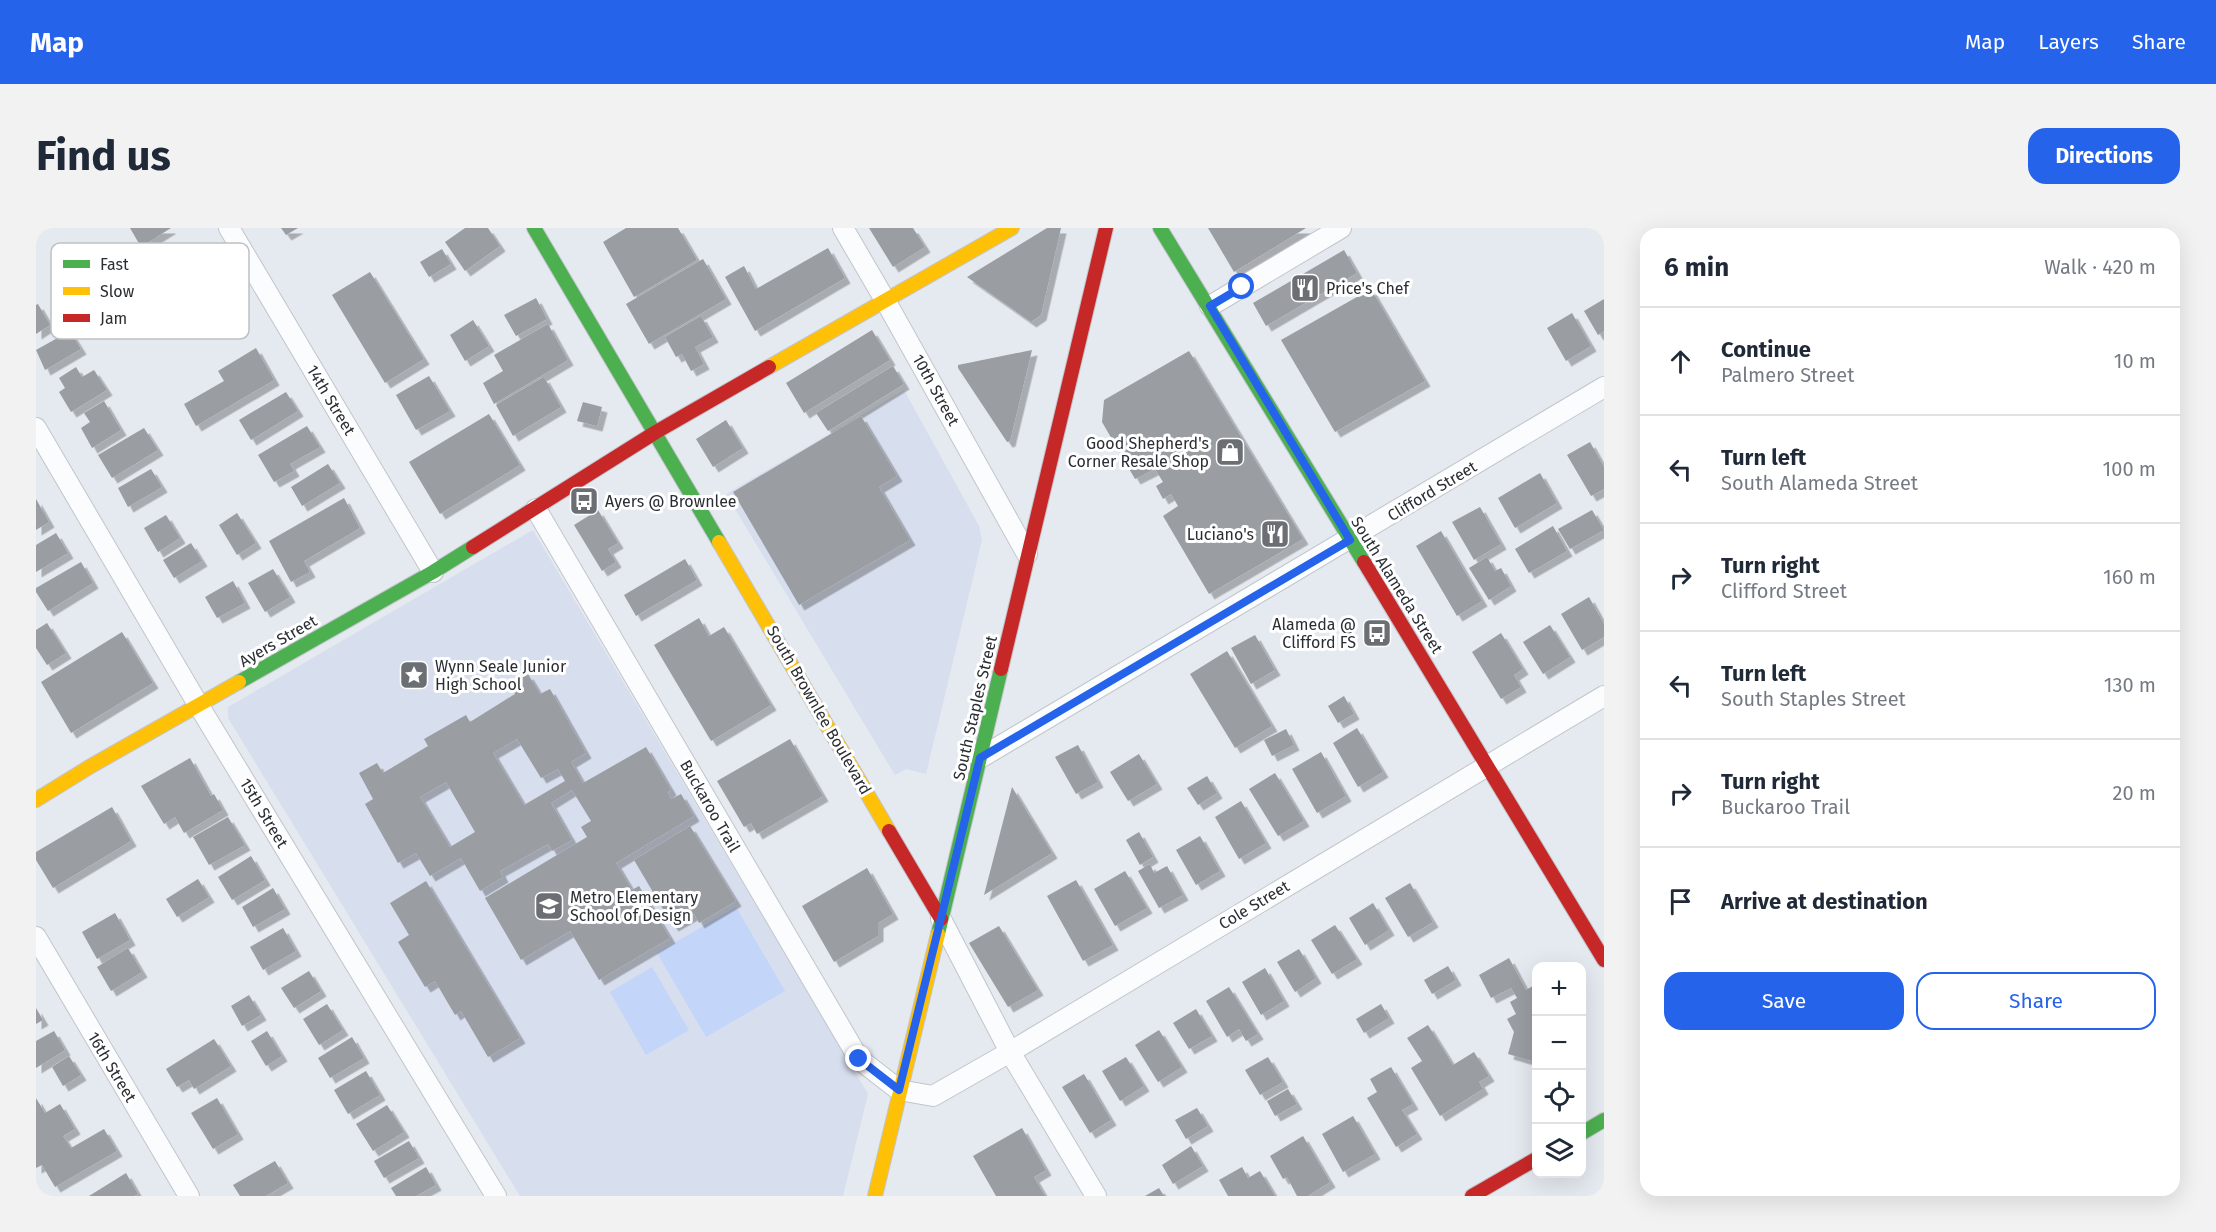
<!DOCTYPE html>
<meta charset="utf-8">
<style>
body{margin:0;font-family:"Fira Sans",sans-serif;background:#f2f2f3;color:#1f2937}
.controls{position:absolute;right:18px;bottom:18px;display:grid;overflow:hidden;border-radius:12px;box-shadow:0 6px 24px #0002}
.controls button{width:54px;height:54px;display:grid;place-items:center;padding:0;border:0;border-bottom:2px solid #e0e1e3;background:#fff;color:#1f2937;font:30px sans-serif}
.stop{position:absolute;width:18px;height:18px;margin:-14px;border:4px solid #2563eb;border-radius:50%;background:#fff}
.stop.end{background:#2563eb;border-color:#fff;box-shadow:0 2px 6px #0008}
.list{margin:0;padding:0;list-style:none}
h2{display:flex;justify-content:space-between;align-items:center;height:78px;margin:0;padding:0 24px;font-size:26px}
h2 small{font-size:20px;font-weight:400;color:#747a83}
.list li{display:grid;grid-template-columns:39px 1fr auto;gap:18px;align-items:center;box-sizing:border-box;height:108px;padding:0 24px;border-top:2px solid #e0e1e3}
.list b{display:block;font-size:22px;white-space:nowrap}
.list p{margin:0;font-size:20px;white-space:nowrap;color:#747a83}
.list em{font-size:20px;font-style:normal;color:#747a83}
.actions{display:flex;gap:12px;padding:18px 24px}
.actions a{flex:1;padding:14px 0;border:2px solid #2563eb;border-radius:18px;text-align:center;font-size:21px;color:#2563eb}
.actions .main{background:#2563eb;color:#fff}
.icon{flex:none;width:33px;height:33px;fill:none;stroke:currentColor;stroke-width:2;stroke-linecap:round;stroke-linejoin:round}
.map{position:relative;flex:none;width:1568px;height:968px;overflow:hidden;border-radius:18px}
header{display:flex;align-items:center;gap:36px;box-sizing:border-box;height:84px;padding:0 30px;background:#2563eb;color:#fff}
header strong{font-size:28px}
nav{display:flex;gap:33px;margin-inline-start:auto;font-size:21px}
.intro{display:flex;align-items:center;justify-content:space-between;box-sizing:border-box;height:144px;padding:0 36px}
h1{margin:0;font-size:42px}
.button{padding:15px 27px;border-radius:18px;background:#2563eb;color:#fff;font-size:21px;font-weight:700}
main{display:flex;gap:36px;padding:0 36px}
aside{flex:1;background:#fff;border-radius:18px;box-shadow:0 6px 24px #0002}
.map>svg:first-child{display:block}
</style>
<header>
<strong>Map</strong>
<nav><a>Map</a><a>Layers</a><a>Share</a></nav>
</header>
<div class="intro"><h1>Find us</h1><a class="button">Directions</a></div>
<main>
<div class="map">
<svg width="1568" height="968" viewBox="0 0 1568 968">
<defs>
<filter id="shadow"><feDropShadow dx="5.5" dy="5.5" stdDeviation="0" flood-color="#0004"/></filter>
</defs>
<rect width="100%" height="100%" fill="#e5e9f0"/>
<path fill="#d7deed" d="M868 162 943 298 946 312 890 546 870 541 859 547 690 266Z
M497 302 832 866 807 968H484L192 490V479Z"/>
<path fill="#c3d5f8" d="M700 679 749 763 670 809 621 725Z
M616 739 653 802 610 827 574 764Z"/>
<path fill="#9a9da2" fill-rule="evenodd" filter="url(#shadow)" d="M94 0H135L105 19Z
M245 0H262L250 7Z
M429 0H452L464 18 429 43 409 14Z
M590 0H642L661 32 598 69 567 14Z
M833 0H877L889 19 857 39Z
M1011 0H1025L1005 87 995 94 931 49Z
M1172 0H1270L1198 44Z
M792 20 809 50 719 103 689 49 708 38 720 61Z
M406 21 415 36 393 49 384 34Z
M1308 22 1321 45 1230 98 1217 75Z
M667 31 690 71 613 116 590 76Z
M334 44 388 131 349 155 296 67Z
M1335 61 1389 153 1299 204 1245 112Z
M500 70 511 91 480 108 468 87Z
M1568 71V103L1562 107 1548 83Z
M2 76 14 97 0 106V77Z
M1536 85 1555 118 1530 133 1511 100Z
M665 88 677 109 659 119 668 136 655 143 646 126 640 129 629 109Z
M437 92 453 118 429 133 414 107Z
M512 96 532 132 458 176 447 155 467 143 458 127Z
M836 102 854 132 768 185 750 155Z
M34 103 45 121 9 142 0 122Z
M220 120 238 152 160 198 148 176 188 153 182 143Z
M996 122 974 213 971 214 922 140V137Z
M1153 123 1267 311 1173 366 1127 288 1142 278 1135 266 1127 271 1120 258 1127 254 1119 241 1099 251 1066 194 1068 172Z
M857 138 868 156 792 203 780 185Z
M40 139 46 149 58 142 71 162 35 184 23 164 29 160 23 150Z
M393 148 414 183 380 202 360 167Z
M508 149 525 179 477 208 460 177Z
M250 164 262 183 215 212 203 192Z
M68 173 85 202 56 220 45 200 54 194 48 185Z
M547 174 566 179 561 198 541 193Z
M453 186 484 237 404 286 373 234Z
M825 188 861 248 843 259 874 312 763 377 697 264Z
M690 192 707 220 677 239 660 211Z
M271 198 284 219 254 236 258 243 238 254 222 227Z
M108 200 122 222 76 250 62 227Z
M1554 214 1568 239V261L1555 268 1531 227Z
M292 236 304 255 266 278 255 259Z
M115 241 126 259 92 279 82 260Z
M1504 245 1521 275 1479 300 1462 270Z
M308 270 324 300 268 333 274 344 255 354 233 313Z
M0 271 13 294 0 302Z
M1444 279 1465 316 1438 332 1416 294Z
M562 282 582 315 572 321 580 334 566 343 538 297Z
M1556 282 1568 302 1534 321 1522 301Z
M201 285 220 315 201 327 183 297Z
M130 287 144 310 122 324 108 300Z
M1517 298 1531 323 1493 345 1479 321Z
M1405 303 1446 373 1421 388 1380 318Z
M20 305 32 325 0 344V317Z
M155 315 166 333 138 350 127 332Z
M1451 329 1459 343 1465 340 1475 358 1453 372 1433 340Z
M649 331 661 352 600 388 588 367Z
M45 334 57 355 12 383 0 364V360Z
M237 341 254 369 229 384 212 355Z
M197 353 209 375 181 390 169 369Z
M1553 369 1568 396V409L1546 422 1525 386Z
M663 390 673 408 688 399 735 477 675 513 618 417Z
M11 395 30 425 11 437 0 420V402Z
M1514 397 1534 429 1507 446 1487 414Z
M86 404 117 455 35 505 5 454Z
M1465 405 1487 441 1478 447 1485 459 1465 471 1436 424Z
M1219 407 1239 442 1215 456 1195 420Z
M1191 423 1236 498 1199 520 1154 446Z
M492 446 504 466 514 461 550 525 535 534 547 555 610 519 635 562 632 564 635 571 645 566 658 588 580 635 596 662 603 658 634 710 563 752 534 703 485 732 449 670 551 609 545 599 555 593 536 562 515 575 536 612 516 623 512 616 464 643 467 649 444 663 425 630 394 648 380 625 362 635 329 576 337 571 323 545 341 535 347 545 392 518 388 511 430 487 434 494 479 466 474 456ZM481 511 505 550 522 541 529 553 488 577 457 525ZM410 554 439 604 414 619 384 569Z
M1308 468 1318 486 1302 495 1292 478Z
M1321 500 1347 544 1322 559 1297 515Z
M1250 501 1258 517 1236 528 1228 512Z
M754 511 787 568 721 606 715 595 708 599 681 553Z
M1042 517 1062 554 1040 566 1019 529Z
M1285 524 1310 568 1281 585 1256 541Z
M1103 526 1121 556 1092 573 1074 544Z
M154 530 175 568 178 566 187 582 148 605 139 589 128 596 105 558Z
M1239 545 1268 593 1242 608 1213 561Z
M1171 548 1181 565 1162 577 1151 560Z
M976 559 1016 625 948 667Z
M1205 573 1230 615 1203 631 1179 589Z
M76 579 95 613 17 660 0 632V624Z
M192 589 209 617 173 637 157 609Z
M654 598 700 673 663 695 658 686 637 698 598 632Z
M1103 604 1117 629 1104 637 1090 612Z
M1164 608 1184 643 1160 657 1140 622Z
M215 628 229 652 196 672 182 649Z
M1114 636 1118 645 1131 638 1147 667 1123 680 1102 643Z
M831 640 857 686 842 695V708L798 734 766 678Z
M1089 643 1111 680 1079 698 1058 661Z
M162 651 173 669 141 689 130 671Z
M1040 652 1077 717 1047 733 1011 668Z
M390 653 484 810 452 829 425 783 419 787 399 753 389 759 362 714 373 707 354 675Z
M1374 655 1397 694 1372 709 1349 670Z
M237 660 249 681 217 699 206 679Z
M1337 675 1353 702 1329 717 1313 690Z
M79 685 94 712 61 731 46 704Z
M1299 697 1321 731 1296 746 1275 712Z
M963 698 1002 762 972 779 933 715Z
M247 700 260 723 227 742 214 719Z
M92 720 106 744 75 763 61 739Z
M1263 721 1280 750 1259 764 1241 734Z
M1473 730 1490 762 1500 756V818L1496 833 1472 826 1478 804 1471 791 1480 786 1474 774 1481 770 1475 760 1455 770 1443 747Z
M1412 738 1420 752 1396 766 1388 752Z
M1229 740 1248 773 1225 787 1206 754Z
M273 743 285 763 258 780 245 760Z
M1193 759 1222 806 1210 813 1203 801 1191 809 1170 773Z
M213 767 225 787 206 798 195 778Z
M291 776 307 802 283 817 267 791Z
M1345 776 1353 790 1328 805 1320 791Z
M0 780 7 792 0 796Z
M1160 781 1176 808 1153 821 1137 795Z
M1392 797 1417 837 1438 824 1453 848 1443 854 1447 861 1404 888 1375 840 1386 833 1371 810Z
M1123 802 1146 839 1122 854 1099 817Z
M18 803 29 822 0 840V813Z
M231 803 246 828 230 838 215 813Z
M316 809 328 830 294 850 282 830Z
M178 811 195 838 158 861 153 852 141 859 130 841Z
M33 828 45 847 27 858 16 839Z
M1090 829 1108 858 1084 873 1066 843Z
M1232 829 1247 854 1224 867 1209 842Z
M1355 839 1377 876 1366 882 1381 906 1360 919 1331 870 1341 864 1334 851Z
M330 843 344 867 312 886 298 862Z
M1048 846 1075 892 1054 905 1026 859Z
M1252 861 1261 876 1239 888 1231 873Z
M0 870 9 885 24 876 39 901 27 908 35 920 68 901 81 923 19 959 6 937 0 940Z
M181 870 202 906 177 921 155 885Z
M351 877 368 904 337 923 320 896Z
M1161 880 1172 898 1150 911 1139 892Z
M1317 888 1339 926 1307 944 1286 906Z
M986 900 1010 942 998 949 1009 968H960L937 928Z
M1267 908 1294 954 1272 968H1261L1251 949 1247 951 1234 928Z
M373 913 383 930 348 950 338 933Z
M1155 918 1167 938 1137 956 1126 937Z
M239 933 252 955 230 968H204L197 957Z
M390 939 400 957 380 968H360L355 960Z
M1206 939 1212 950 1224 943 1239 968H1192L1183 952Z
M90 945 102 966 98 968H53Z
M1123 960 1128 968H1109Z"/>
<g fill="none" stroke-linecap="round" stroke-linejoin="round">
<g stroke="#c2c5cb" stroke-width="22">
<path id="street" d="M193 0 397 344
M807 0 849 72 991 326
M1174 78 1305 0
M0 200 163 478 460 968
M500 281 823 831 863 862 897 868 974 824 1568 468
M944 530 1568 159
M905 691 974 824 1060 968
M0 709 153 968"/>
</g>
<g stroke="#c2c5cb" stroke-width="16">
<path id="fast" d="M498 0 683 314
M1124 0 1328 334
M203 454 397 344 437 319
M902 706 965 441
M1546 905 1568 892"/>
</g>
<g stroke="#c2c5cb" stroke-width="16">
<path id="slow" d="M733 139 976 0
M683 314 853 603
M0 572 55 538 203 454
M839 968 902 706"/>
</g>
<g stroke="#c2c5cb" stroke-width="16">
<path id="jam" d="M437 319 620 204 733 139
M1328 334 1568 732
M965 441 1070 0
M853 603 905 691
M1436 968 1500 931"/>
</g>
<use href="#street" stroke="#fbfcfd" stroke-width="20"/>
<use href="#fast" stroke="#4caf50" stroke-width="14"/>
<use href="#slow" stroke="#ffc107" stroke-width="14"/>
<use href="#jam" stroke="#c62828" stroke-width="14"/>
</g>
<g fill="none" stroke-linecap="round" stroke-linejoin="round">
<path stroke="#2563eb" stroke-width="8" d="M823 831 863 862 944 530 1314 312 1174 78 1206 59"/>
</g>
<defs>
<g id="restaurant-square" transform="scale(1.5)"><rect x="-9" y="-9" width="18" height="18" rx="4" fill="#6b6f74" stroke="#fff"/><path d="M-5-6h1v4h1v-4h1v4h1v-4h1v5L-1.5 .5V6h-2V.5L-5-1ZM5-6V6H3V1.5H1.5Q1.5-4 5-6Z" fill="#fff"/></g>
<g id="shop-square" transform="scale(1.5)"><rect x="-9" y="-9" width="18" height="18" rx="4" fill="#6b6f74" stroke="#fff"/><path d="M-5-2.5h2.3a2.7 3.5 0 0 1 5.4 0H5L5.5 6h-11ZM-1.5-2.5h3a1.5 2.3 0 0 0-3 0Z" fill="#fff"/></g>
<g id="bus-square" transform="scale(1.5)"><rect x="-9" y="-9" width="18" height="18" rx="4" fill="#6b6f74" stroke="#fff"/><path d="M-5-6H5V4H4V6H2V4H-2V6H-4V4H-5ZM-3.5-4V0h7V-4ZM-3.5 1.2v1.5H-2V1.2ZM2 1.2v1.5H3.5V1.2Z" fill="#fff"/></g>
<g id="sight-square" transform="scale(1.5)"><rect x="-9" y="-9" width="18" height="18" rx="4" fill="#6b6f74" stroke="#fff"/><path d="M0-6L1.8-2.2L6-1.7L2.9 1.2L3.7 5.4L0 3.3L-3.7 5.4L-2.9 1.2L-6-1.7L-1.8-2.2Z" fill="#fff"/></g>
<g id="school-square" transform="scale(1.5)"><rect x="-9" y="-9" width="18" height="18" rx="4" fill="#6b6f74" stroke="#fff"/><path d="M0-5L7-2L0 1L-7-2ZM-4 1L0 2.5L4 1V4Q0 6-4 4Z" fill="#fff"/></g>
</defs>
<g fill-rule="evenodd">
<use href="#restaurant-square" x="1269" y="60"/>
<use href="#shop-square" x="1194" y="224"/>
<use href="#bus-square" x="548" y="273"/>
<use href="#restaurant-square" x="1239" y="306"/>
<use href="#bus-square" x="1341" y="405"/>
<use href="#sight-square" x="378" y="447"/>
<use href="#school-square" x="513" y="678"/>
</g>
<g text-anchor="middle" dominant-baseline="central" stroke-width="6" stroke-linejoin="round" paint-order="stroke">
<g font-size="16" fill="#2a2d32" stroke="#fff" text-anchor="start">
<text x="1290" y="60">Price's Chef</text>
<text x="1173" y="215" text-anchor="end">Good Shepherd's<tspan x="1173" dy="18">Corner Resale Shop</tspan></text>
<text x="569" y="273">Ayers @ Brownlee</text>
<text x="1218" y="306" text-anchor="end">Luciano's</text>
<text x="1320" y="396" text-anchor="end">Alameda @<tspan x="1320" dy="18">Clifford FS</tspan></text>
<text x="399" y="438">Wynn Seale Junior<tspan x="399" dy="18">High School</tspan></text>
<text x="534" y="669">Metro Elementary<tspan x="534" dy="18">School of Design</tspan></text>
</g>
<g font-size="16" fill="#2a2d32" stroke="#fff">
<text transform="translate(900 162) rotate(61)">10th Street</text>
<text transform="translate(295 172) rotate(59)">14th Street</text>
<text transform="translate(1396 263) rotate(-31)">Clifford Street</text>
<text transform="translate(1361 357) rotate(58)">South Alameda Street</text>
<text transform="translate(242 413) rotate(-30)">Ayers Street</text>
<text transform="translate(939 480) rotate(-77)">South Staples Street</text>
<text transform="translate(783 482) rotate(60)">South Brownlee Boulevard</text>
<text transform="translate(674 578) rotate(60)">Buckaroo Trail</text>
<text transform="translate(228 585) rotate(59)">15th Street</text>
<text transform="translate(1218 677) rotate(-31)">Cole Street</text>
<text transform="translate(76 839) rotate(59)">16th Street</text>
</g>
</g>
<rect x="15" y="15" width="198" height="96" rx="9" fill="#fff" stroke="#bfc0c2" stroke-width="1.5"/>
<rect x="27" y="32" width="27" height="8" fill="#4caf50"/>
<rect x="27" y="59" width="27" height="8" fill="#ffc107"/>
<rect x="27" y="86" width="27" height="8" fill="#c62828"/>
<g font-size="16" fill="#2a2d32">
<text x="64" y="42">Fast</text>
<text x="64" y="69">Slow</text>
<text x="64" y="96">Jam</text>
</g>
</svg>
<div class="controls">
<button>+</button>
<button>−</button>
<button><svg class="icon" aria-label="locate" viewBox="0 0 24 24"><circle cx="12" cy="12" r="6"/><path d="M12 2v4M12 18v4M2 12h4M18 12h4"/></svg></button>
<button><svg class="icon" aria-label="layers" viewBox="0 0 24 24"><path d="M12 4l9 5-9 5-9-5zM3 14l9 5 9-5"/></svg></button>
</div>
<div class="stop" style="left:1206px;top:59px"></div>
<div class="stop end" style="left:823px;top:831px"></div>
</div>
<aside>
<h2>6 min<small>Walk · 420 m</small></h2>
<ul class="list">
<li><svg class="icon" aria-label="ahead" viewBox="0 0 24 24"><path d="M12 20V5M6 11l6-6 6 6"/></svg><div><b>Continue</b><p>Palmero Street</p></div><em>10 m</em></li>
<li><svg class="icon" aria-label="left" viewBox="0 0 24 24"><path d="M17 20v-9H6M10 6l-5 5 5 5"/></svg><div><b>Turn left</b><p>South Alameda Street</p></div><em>100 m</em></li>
<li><svg class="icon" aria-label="right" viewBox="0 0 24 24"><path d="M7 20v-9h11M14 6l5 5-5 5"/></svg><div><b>Turn right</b><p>Clifford Street</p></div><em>160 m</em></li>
<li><svg class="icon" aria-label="left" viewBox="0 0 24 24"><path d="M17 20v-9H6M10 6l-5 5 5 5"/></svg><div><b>Turn left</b><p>South Staples Street</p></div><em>130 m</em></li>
<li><svg class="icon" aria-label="right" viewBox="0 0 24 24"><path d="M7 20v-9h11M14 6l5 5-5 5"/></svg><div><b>Turn right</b><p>Buckaroo Trail</p></div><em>20 m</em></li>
<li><svg class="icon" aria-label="arrive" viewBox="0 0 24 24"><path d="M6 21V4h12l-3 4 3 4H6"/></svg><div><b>Arrive at destination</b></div></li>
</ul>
<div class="actions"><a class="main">Save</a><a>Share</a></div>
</aside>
</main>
